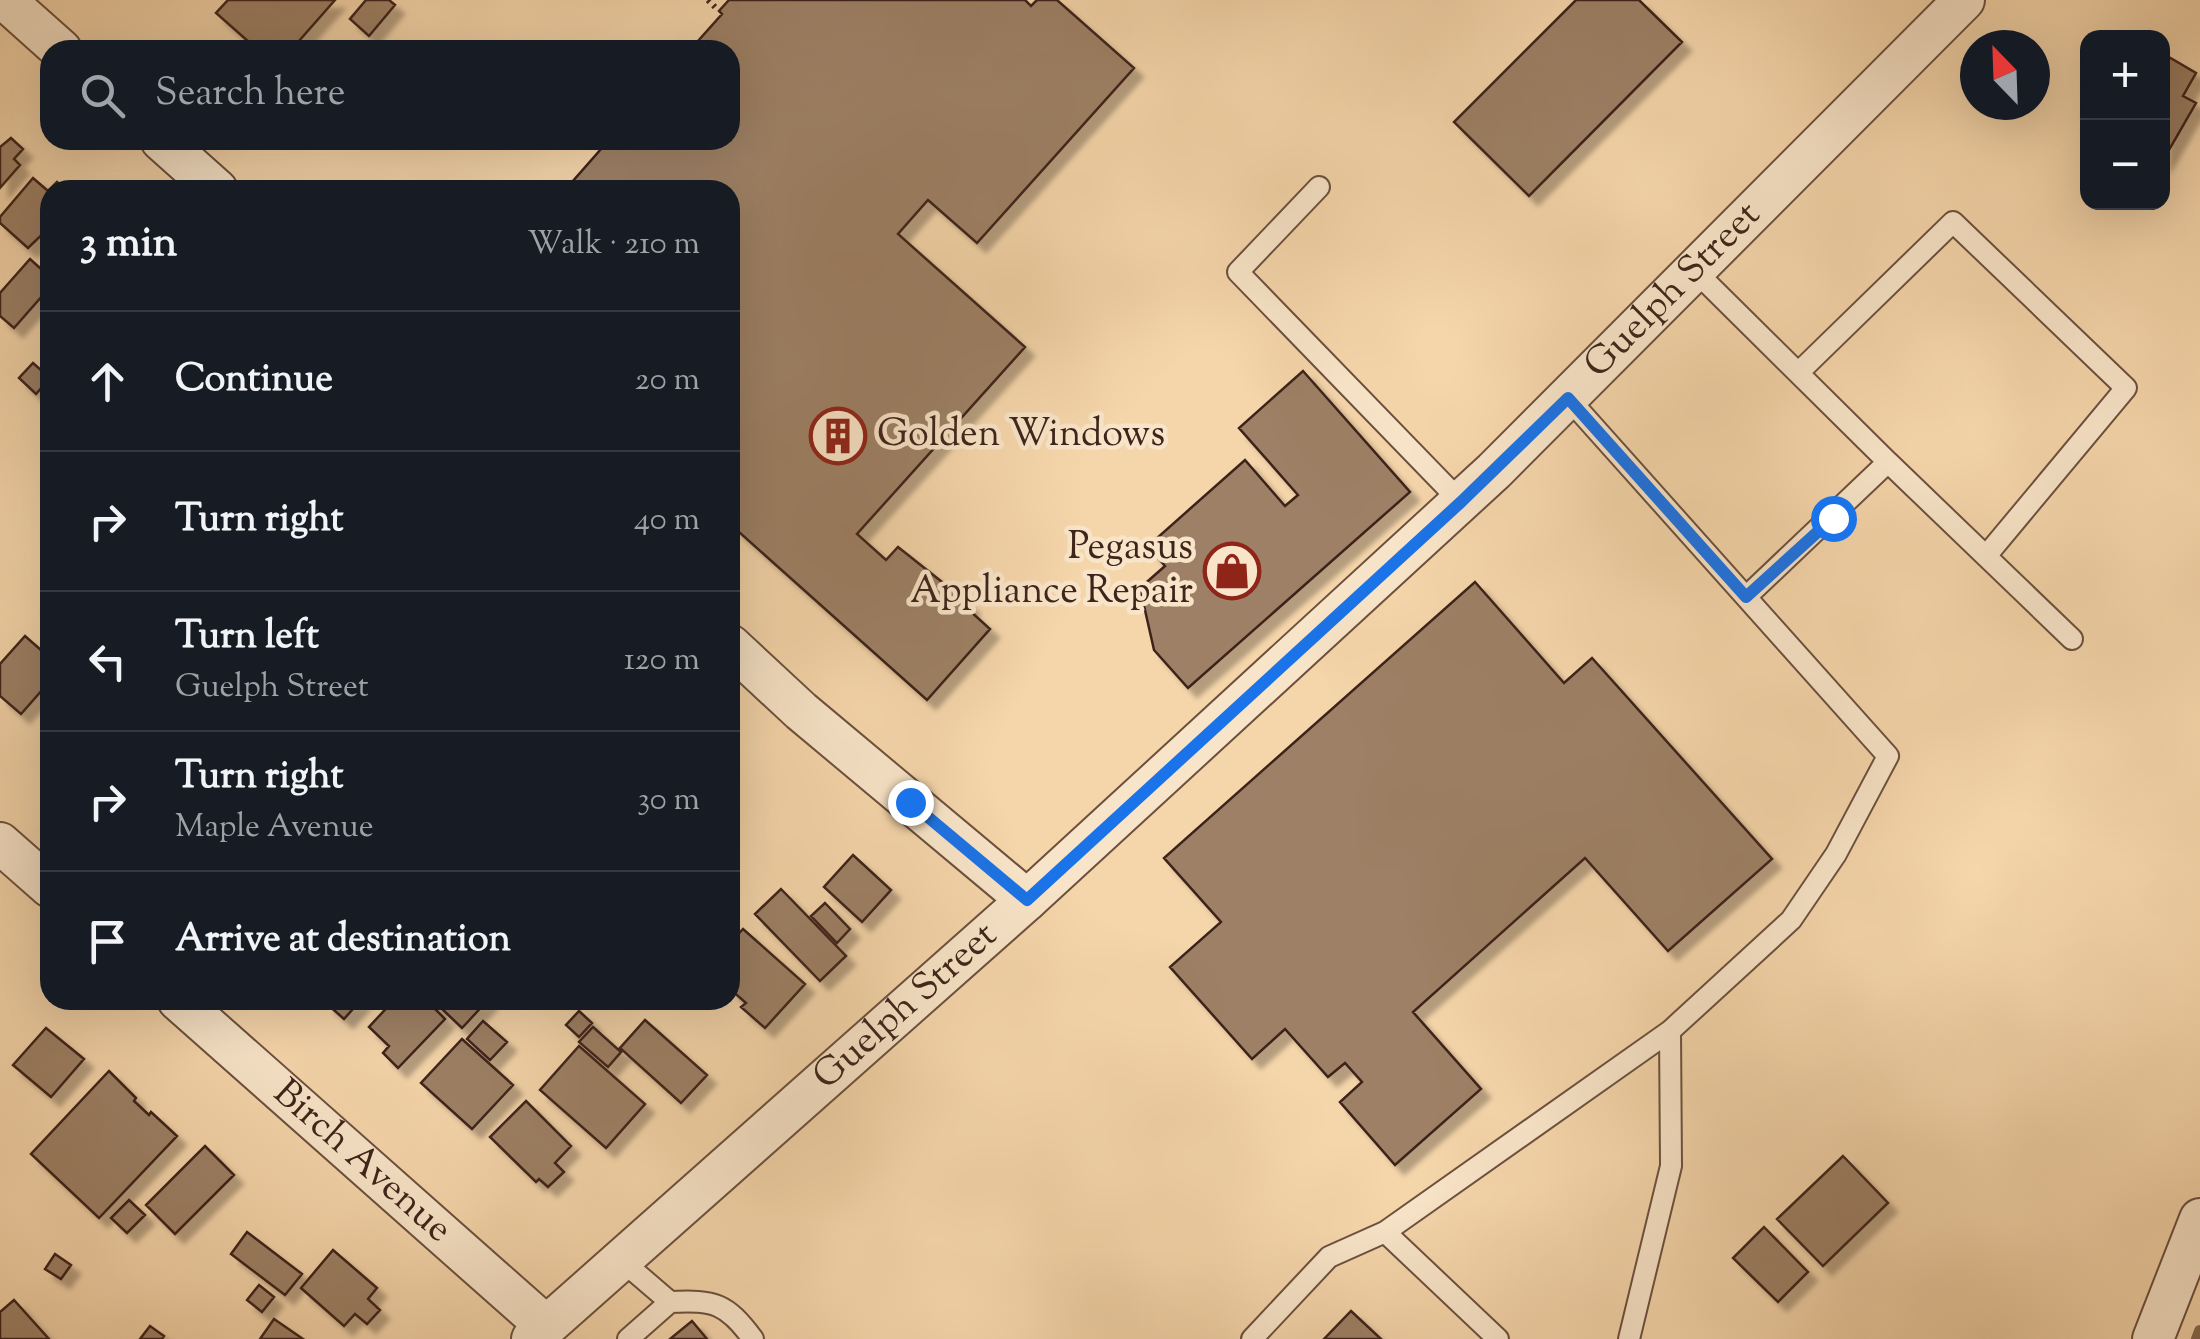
<!DOCTYPE html>
<meta charset="utf-8">
<style>
body{margin:0;font-family:"Sorts Mill Goudy",serif;background:#20242c;color:#f1f3f6}
.controls{position:absolute;right:30px;top:30px;display:grid;overflow:hidden;border-radius:20px;box-shadow:0 10px 40px #0002}
.controls button{width:90px;height:90px;display:grid;place-items:center;padding:0;border:0;border-bottom:2px solid #363941;background:#171b24;color:#f1f3f6;font:50px sans-serif}
.compass{position:absolute;left:1960px;top:30px;width:90px;height:90px;border-radius:50%;background:#171b24;box-shadow:0 10px 40px #0002;rotate:337deg}
.stop{position:absolute;width:30px;height:30px;margin:-22px;border:8px solid #1a73e8;border-radius:50%;background:#fff}
.stop.end{background:#1a73e8;border-color:#fff;box-shadow:0 2px 10px #0008}
.list{margin:0;padding:0;list-style:none}
h2{display:flex;justify-content:space-between;align-items:center;height:130px;margin:0;padding:0 40px;font-size:42px}
h2 small{font-size:32px;font-weight:400;color:#9ea1a6}
.list li{display:grid;grid-template-columns:65px 1fr auto;gap:30px;align-items:center;box-sizing:border-box;height:140px;padding:0 40px;border-top:2px solid #363941}
.list b{display:block;font-size:38px;white-space:nowrap}
.list p{margin:0;font-size:32px;white-space:nowrap;color:#9ea1a6}
.list em{font-size:32px;font-style:normal;color:#9ea1a6}
.icon{flex:none;width:55px;height:55px;fill:none;stroke:currentColor;stroke-width:2;stroke-linecap:round;stroke-linejoin:round}
.map{position:relative;flex:none;width:2200px;height:1339px;overflow:hidden}
.search{position:absolute;background:#171b24;box-shadow:0 10px 40px #0002;left:40px;top:40px;width:700px;height:110px;display:flex;align-items:center;gap:25px;box-sizing:border-box;padding:0 35px;border-radius:30px;color:#9ea1a6;font-size:38px}
.panel{position:absolute;background:#171b24;box-shadow:0 10px 40px #0002;left:40px;top:180px;width:700px;height:830px;border-radius:30px}
.map>svg:first-child{display:block}
</style>
<div class="map">
<svg width="2200" height="1339" viewBox="0 0 2200 1339">
<defs>
<filter id="shadow"><feDropShadow dx="9" dy="9" stdDeviation="2.5" flood-color="#0004"/></filter>
</defs>
<rect width="100%" height="100%" fill="#f5d5aa"/>
<filter id="stains"><feTurbulence type="fractalNoise" baseFrequency=".002" numOctaves="4"/><feColorMatrix values="0 0 0 0 .2 0 0 0 0 .09 0 0 0 0 .02 0 0 0 .5 -.17"/></filter>
<radialGradient id="worn" r=".72"><stop offset=".6" stop-color="#630" stop-opacity="0"/><stop offset="1" stop-color="#630" stop-opacity=".3"/></radialGradient>
<g fill="none" stroke-linecap="round" stroke-linejoin="round">
<path stroke="#876a53" stroke-width="12" d="M2197 1339 2200 1331"/>
</g>
<path fill="#9d8065" stroke="#3e241a" stroke-width="2.5" filter="url(#shadow)" d="M228 0H335L291 50H258L216 13Z
M366 0H389L395 5 369 36 350 19Z
M729 0H1025L1031 6 1037 0H1057L1134 68 977 243 928 200 898 234 1025 347 857 534 886 560 898 547 971 605 968 609 990 629 927 700 730 524V190H565L609 140H730V50H690L722 14 719 11Z
M1576 0H1639L1682 42 1529 196 1454 122Z
M2162 53 2196 73 2183 96 2196 103 2162 162Z
M11 138 23 149 14 159 20 165 0 188V147Z
M33 178 48 191 57 182 66 190H50V227L28 248 0 223V217Z
M30 259 50 277V287L14 328 0 316V293Z
M33 363 50 378 36 394 19 378Z
M1303 371 1410 492 1188 688 1154 650 1140 588 1165 566 1148 546 1245 460 1285 506 1298 495 1239 428Z
M1475 582 1564 683 1592 658 1772 859 1668 951 1585 858 1413 1012 1481 1089 1395 1165 1340 1102 1362 1082 1345 1063 1328 1077 1285 1029 1252 1059 1170 967 1221 922 1164 858Z
M25 636 50 658V681L21 714 0 696V664Z
M853 855 891 890 862 922 824 887Z
M781 889 846 956 820 981 755 914Z
M825 903 850 929 837 943 811 916Z
M743 929 805 984 765 1028 741 1007 746 1003 730 989V943Z
M328 1000H361L344 1019 326 1003Z
M394 1000H445L436 1010 445 1019 398 1068 383 1053 389 1046 369 1027Z
M451 1000H488L462 1028 442 1009Z
M579 1011 592 1023 579 1037 566 1025Z
M645 1020 707 1075 681 1103 620 1048Z
M483 1021 507 1042 490 1060 467 1039Z
M593 1027 621 1052 608 1067 579 1042Z
M46 1028 84 1059 51 1097 13 1065Z
M462 1039 513 1085 472 1129 421 1083Z
M579 1046 645 1104 606 1148 540 1090Z
M109 1071 136 1098 134 1101 149 1115 151 1112 177 1136 99 1218 31 1154Z
M526 1101 571 1146 555 1163 564 1172 548 1187 539 1179 536 1182 490 1137Z
M205 1146 234 1175 175 1234 146 1205Z
M1843 1156 1888 1203 1823 1266 1777 1219Z
M129 1200 145 1215 127 1233 111 1218Z
M1764 1227 1808 1272 1778 1302 1733 1258Z
M247 1232 302 1274 285 1295 231 1254Z
M333 1250 377 1288 368 1299 380 1310 367 1324 355 1314 344 1326 301 1288Z
M55 1254 71 1265 61 1279 45 1269Z
M259 1285 274 1297 262 1312 247 1300Z
M14 1300 49 1339H0V1312Z
M1351 1311 1381 1339H1324Z
M274 1319 303 1339H260Z
M692 1321 707 1339H670Z
M150 1326 164 1336 162 1339H140Z"/>
<g fill="none" stroke-linecap="round" stroke-linejoin="round">
<g stroke="#6c503e" stroke-width="24">
<path id="lane" d="M1319 187 1238 272 1461 502
M1694 270 1888 462 1746 597
M1798 373 1953 222 2126 388 1986 556
M1888 462 2072 639
M1385 1232 1498 1339
M621 1260 670 1302 628 1339
M670 1302C715 1300 726 1303 753 1339
M1252 1339 1329 1257 1385 1232 1670 1031 1791 920 1836 854 1888 756 1568 398
M1629 1339 1671 1166 1670 1031"/>
</g>
<g stroke="#6c503e" stroke-width="44">
<g id="street">
<path d="M5 0 61 50"/>
<path d="M161 140 217 190"/>
<path d="M730 645 801 711 1027 900"/>
<path d="M0 843 50 887"/>
<path id="s1" d="M178 1000 546 1326"/>
<path id="s2" d="M532 1339 1027 900 1494 471 1964 0"/>
<path d="M2153 1339 2200 1219"/>
</g>
</g>
<path stroke="#3e241a" stroke-width="6" stroke-dasharray="2.5 5" stroke-linecap="butt" d="M708 0 715 7"/>
<use href="#lane" stroke="#f8e4c8" stroke-width="20"/>
<use href="#street" stroke="#f8e4c8" stroke-width="40"/>
</g>
<g fill="none" stroke-linecap="round" stroke-linejoin="round">
<path stroke="#1a73e8" stroke-width="12" d="M910 802 1027 900 1461 502 1568 398 1746 597 1833 518"/>
</g>
<defs>
<g id="building-ring" transform="scale(2.875)"><circle r="9.5" fill="#f8e4c8" stroke="#8f2418" stroke-width="1.5"/><path d="M-4-6H4V6H1V3H-1V6H-4ZM-2.5-4.3h1.7v1.8h-1.7ZM.8-4.3h1.7v1.8H.8ZM-2.5-1h1.7V.8h-1.7ZM.8-1h1.7V.8H.8Z" fill="#8f2418"/></g>
<g id="shop-ring" transform="scale(2.875)"><circle r="9.5" fill="#f8e4c8" stroke="#8f2418" stroke-width="1.5"/><path d="M-5-2.5h2.3a2.7 3.5 0 0 1 5.4 0H5L5.5 6h-11ZM-1.5-2.5h3a1.5 2.3 0 0 0-3 0Z" fill="#8f2418"/></g>
</defs>
<g fill-rule="evenodd">
<use href="#building-ring" x="838" y="436"/>
<use href="#shop-ring" x="1232" y="571"/>
</g>
<g text-anchor="middle" dominant-baseline="central" stroke-width="9" stroke-linejoin="round" paint-order="stroke">
<g font-size="38" fill="#3e241a" stroke="#f8e4c8">
<text stroke="none"><textPath href="#s2" startOffset="1550">Guelph Street</textPath></text>
<text stroke="none"><textPath href="#s2" startOffset="500">Guelph Street</textPath></text>
<text stroke="none"><textPath href="#s1" startOffset="245">Birch Avenue</textPath></text>
</g>
<g font-size="38" fill="#3e241a" stroke="#f8e4c8" text-anchor="start">
<text x="877" y="436">Golden Windows</text>
<text x="1193" y="549" text-anchor="end">Pegasus<tspan x="1193" dy="44">Appliance Repair</tspan></text>
</g>
</g>
<rect width="100%" height="100%" filter="url(#stains)"/>
<rect width="100%" height="100%" fill="url(#worn)"/>
</svg>
<div class="controls">
<button>+</button>
<button>−</button>
</div>
<svg class="compass" viewBox="-18 -18 36 36"><path d="M0-13l5 13h-10z" fill="#e53935"/><path d="M0 13l5-13h-10z" fill="#9ea1a6"/></svg>
<div class="stop" style="left:1833px;top:518px"></div>
<div class="stop end" style="left:910px;top:802px"></div>
<div class="search"><svg class="icon" aria-label="search" viewBox="0 0 24 24"><circle cx="10" cy="10" r="6"/><path d="M15 15l6 6"/></svg>Search here</div>
<section class="panel">
<h2>3 min<small>Walk · 210 m</small></h2>
<ul class="list">
<li><svg class="icon" aria-label="ahead" viewBox="0 0 24 24"><path d="M12 20V5M6 11l6-6 6 6"/></svg><div><b>Continue</b></div><em>20 m</em></li>
<li><svg class="icon" aria-label="right" viewBox="0 0 24 24"><path d="M7 20v-9h11M14 6l5 5-5 5"/></svg><div><b>Turn right</b></div><em>40 m</em></li>
<li><svg class="icon" aria-label="left" viewBox="0 0 24 24"><path d="M17 20v-9H6M10 6l-5 5 5 5"/></svg><div><b>Turn left</b><p>Guelph Street</p></div><em>120 m</em></li>
<li><svg class="icon" aria-label="right" viewBox="0 0 24 24"><path d="M7 20v-9h11M14 6l5 5-5 5"/></svg><div><b>Turn right</b><p>Maple Avenue</p></div><em>30 m</em></li>
<li><svg class="icon" aria-label="arrive" viewBox="0 0 24 24"><path d="M6 21V4h12l-3 4 3 4H6"/></svg><div><b>Arrive at destination</b></div></li>
</ul>
</section>
</div>
